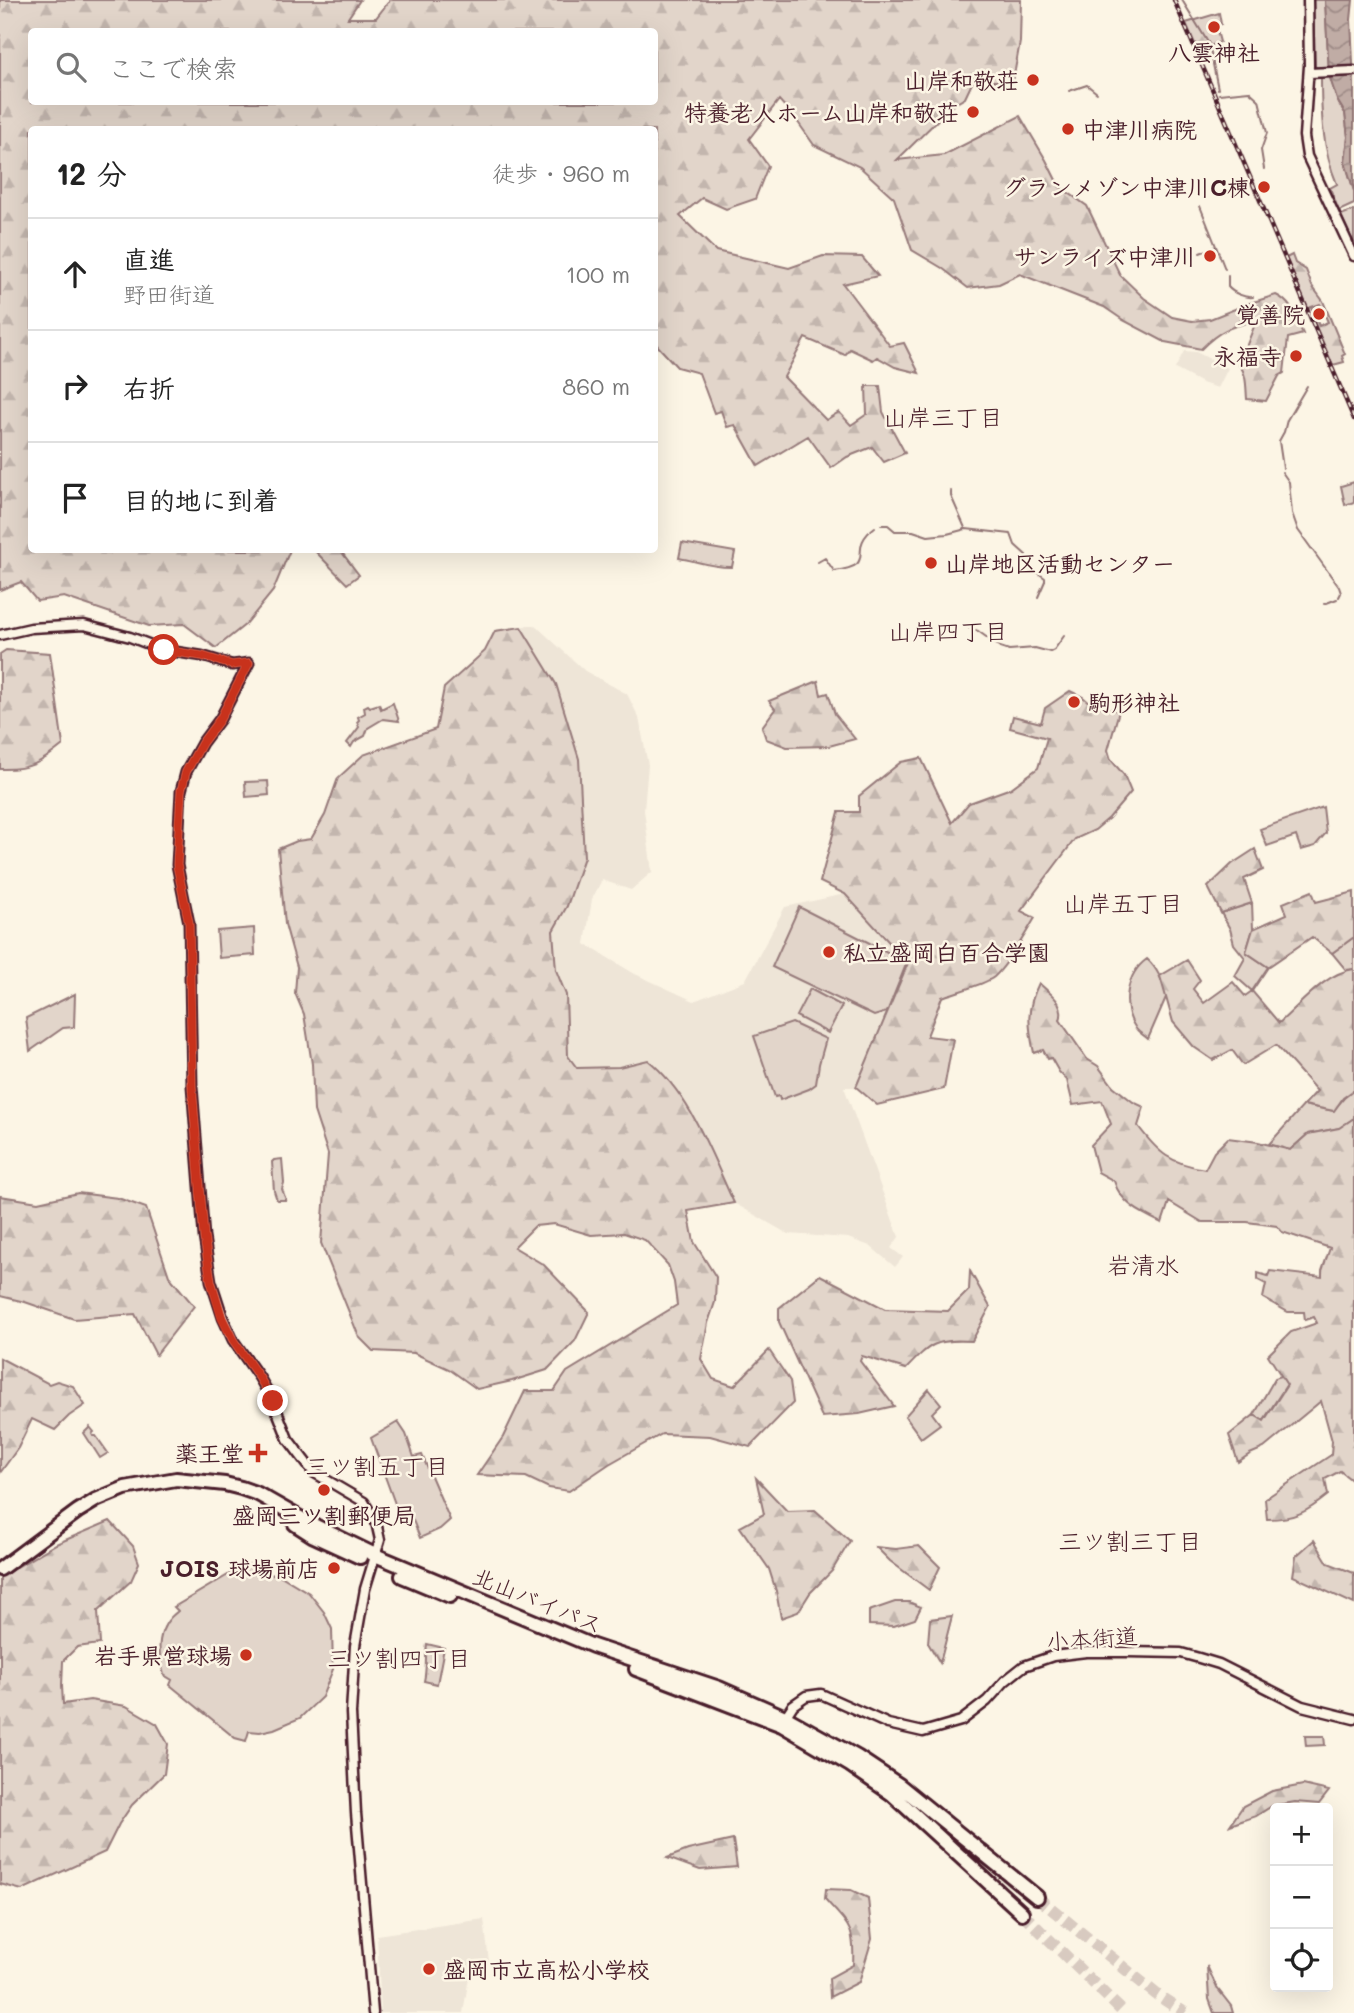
<!DOCTYPE html>
<html lang="ja">
<meta charset="utf-8">
<style>
body{margin:0;font-family:Mali,"Klee One",sans-serif;background:#f2f2f2;color:#222}
.controls{position:absolute;right:21px;bottom:21px;display:grid;overflow:hidden;border-radius:7px;box-shadow:0 7px 28px #0002}
.controls button{width:63px;height:63px;display:grid;place-items:center;padding:0;border:0;border-bottom:2px solid #e0e0e0;background:#fff;color:#222;font:35px sans-serif}
.stop{position:absolute;width:21px;height:21px;margin:-16px;border:5px solid #c8321e;border-radius:50%;background:#fff}
.stop.end{background:#c8321e;border-color:#fff;box-shadow:0 2px 7px #0008}
.list{margin:0;padding:0;list-style:none}
h2{display:flex;justify-content:space-between;align-items:center;height:91px;margin:0;padding:0 28px;font-size:30px}
h2 small{font-size:23px;font-weight:400;color:#767676}
.list li{display:grid;grid-template-columns:46px 1fr auto;gap:21px;align-items:center;box-sizing:border-box;height:112px;padding:0 28px;border-top:2px solid #e0e0e0}
.list b{display:block;font-size:26px;white-space:nowrap}
.list p{margin:0;font-size:23px;white-space:nowrap;color:#767676}
.list em{font-size:23px;font-style:normal;color:#767676}
.icon{flex:none;width:38px;height:38px;fill:none;stroke:currentColor;stroke-width:2;stroke-linecap:round;stroke-linejoin:round}
.map{position:relative;flex:none;width:1354px;height:2013px;overflow:hidden}
.search{position:absolute;background:#fff;box-shadow:0 7px 28px #0002;left:28px;top:28px;width:630px;height:77px;display:flex;align-items:center;gap:18px;box-sizing:border-box;padding:0 24px;border-radius:7px;color:#767676;font-size:26px}
.panel{position:absolute;background:#fff;box-shadow:0 7px 28px #0002;left:28px;top:126px;width:630px;height:427px;border-radius:7px}
.map>svg:first-child{display:block}
</style>
<div class="map">
<svg width="1354" height="2013" viewBox="0 0 1354 2013">
<defs>
<pattern id="forest-firs" width="22" height="20" patternUnits="userSpaceOnUse" patternTransform="scale(1.75)"><rect width="22" height="20" fill="#e2d5ca"/><path d="M5 1l3.5 6h-7zM16 11l3.5 6h-7z" fill="#c3b6ae"/></pattern>
<pattern id="water-waves" width="16" height="10" patternUnits="userSpaceOnUse" patternTransform="scale(1.75)"><rect width="16" height="10" fill="#c0aca5"/><path d="M0 5q4-4 8 0t8 0" fill="none" stroke="#9e8b87"/></pattern>
</defs>
<rect width="100%" height="100%" fill="#fcf5e5"/>
<filter id="ink" filterUnits="userSpaceOnUse"><feTurbulence type="fractalNoise" baseFrequency=".0143" numOctaves="2"/><feDisplacementMap in="SourceGraphic" scale="14" xChannelSelector="R" yChannelSelector="G"/><feConvolveMatrix kernelMatrix="1 2 1 2 8 2 1 2 1" color-interpolation-filters="sRGB"/></filter>
<g filter="url(#ink)">
<path fill="#eee5d7" d="M1184 351 1196 352 1228 368 1218 388 1202 383 1175 369Z
M528 625H535L585 671 627 694 639 718 648 765 644 810 652 872 631 890 602 880 592 899 585 944 635 974 694 1001 745 981 785 907 845 894 908 963 856 1087H844L899 1237 891 1248 903 1257 895 1267 870 1246 848 1238 788 1234 734 1203 689 1108 648 1060 619 1067 576 1068 568 1057 566 995 556 970 553 931 567 906 584 857 581 819 556 684 521 627Z
M484 1919 489 1962 469 1977 463 2013H381L377 1935Z"/>
<path fill="#e2d5ca" stroke="#967a7a" stroke-width="2" d="M1313 0H1325L1329 70H1320L1315 66Z
M1329 74 1339 104 1345 113 1348 137 1345 162 1354 191V204L1339 211 1330 188 1337 184C1322 149 1321 113 1321 75Z
M1354 210V244L1341 215Z
M1354 482V502L1345 505 1341 486Z
M682 543 735 552 732 567C714 568 697 561 679 558Z
M393 703 399 721 383 719 368 728 365 736 354 742 351 747 347 743 359 727 357 722 359 720 358 717 365 713 364 707 368 705 370 707 379 704 381 709Z
M268 781 269 795 246 797 245 782Z
M1323 807 1326 833 1315 846 1301 850 1296 836 1267 846 1260 829Z
M1252 903 1253 929 1246 952 1268 967 1252 991 1235 976 1245 958 1234 944 1230 929 1221 913Z
M799 907 907 962 887 1012 874 1016 772 967Z
M254 928 255 955 219 958 217 931Z
M1354 937V969L1346 970 1332 953Z
M1147 959C1158 969 1162 981 1167 995L1148 1039C1144 1035 1137 1032 1135 1027 1121 1006 1126 974 1147 959Z
M810 989 842 1006 828 1033 796 1016Z
M75 994 74 1027 63 1028 30 1051 26 1018Z
M792 1023 826 1039 819 1064 816 1084 809 1089 780 1100 779 1096 775 1097 754 1036Z
M1354 1090V1118L1340 1128 1308 1134 1290 1150 1269 1144 1304 1105 1333 1111 1344 1098Z
M282 1159 284 1183 282 1189 286 1200H277L274 1191 272 1162 274 1160Z
M1281 1376 1287 1384 1263 1421 1254 1415 1275 1378Z
M929 1389 941 1404 932 1413 940 1424 921 1438 905 1416Z
M398 1422 406 1434 414 1457 422 1455 450 1520 440 1529 420 1538 408 1508 398 1512 371 1438Z
M90 1427 94 1432 92 1434 93 1436H96L108 1453 100 1458 84 1433Z
M256 1564 259 1572 281 1576 309 1593 324 1612 332 1629 333 1669 322 1697 300 1718 274 1729 260 1732 249 1731 246 1741 235 1738 170 1685 172 1680 164 1675C157 1651 156 1627 178 1611L174 1607 245 1565Z
M427 1644 444 1648 437 1684 424 1681C427 1669 425 1657 427 1644Z
M1305 1736H1324L1325 1745 1306 1746Z"/>
<path fill="url(#forest-firs)" stroke="#967a7a" stroke-width="2" fill-rule="evenodd" d="M0 0H360L348 18H376L390 0H1021L1020 42 1013 81H973L965 98 953 105 897 160 944 155 1020 116 1046 160 1059 186 1087 206 1120 275 1144 298 1172 317 1192 321 1210 319 1250 303 1276 295C1292 302 1296 318 1303 334L1288 338 1284 373 1279 376 1266 401 1247 399C1246 388 1247 373 1239 365L1255 324 1254 321C1229 327 1220 330 1201 349L1165 342 1123 320 1104 307 1020 274 999 284 968 288 942 268 912 250 894 198 860 167 814 145 795 118 779 100 749 139 768 166 755 199 726 209 702 198 680 216 716 251 789 268 823 256 862 257 878 276 843 284 890 346 904 343 919 373 895 367 877 357 873 360 850 349 845 355 805 338 784 377 826 420 839 412 851 425 867 414 866 386H880L883 412 905 453 884 462 872 447 847 457 831 468 808 436 758 466 735 425 727 427 721 411 714 413 699 373 677 367 655 343 654 130H32V550H290L273 591 246 624 216 648 184 624 149 626 64 597 37 601 21 582 0 590ZM32 32H654V102H32Z
M1219 13 1221 24 1216 25 1215 23 1209 25 1211 33 1217 31 1220 42 1198 51 1186 23Z
M1292 255 1295 263 1306 270 1312 286 1323 301 1345 354 1342 356 1344 362 1333 365 1308 309 1309 308H1308L1286 258ZM1320 304 1328 322 1319 326 1311 307Z
M314 550H340L359 575 347 584Z
M521 627 556 684 579 759 584 857 567 906 553 931 556 970 566 995 568 1056 577 1068 619 1067 648 1060C691 1095 711 1154 734 1203L688 1211 694 1242 716 1277 715 1302 708 1323 701 1359 713 1379 734 1386 769 1350 790 1381 793 1403 750 1447 710 1436 662 1434 609 1464 569 1491 549 1488 526 1477 477 1475 503 1437 525 1391H554L567 1372 677 1305 674 1282 668 1265 645 1240 624 1233 591 1235 554 1224 535 1226 514 1247 544 1265 589 1312 575 1341 547 1370 512 1381 477 1389 449 1369 414 1353 373 1351 359 1337 321 1243 328 1154 314 1111 312 1064 304 1014 295 993 297 967 285 924 278 849 297 841 311 839 325 815 338 778 363 755 436 729 444 688 485 651 495 631Z
M6 650 50 653 63 745C41 763 29 770 0 769V654Z
M818 681 821 695 828 693 835 714 855 739 829 746 787 747 766 739 762 727 775 709 769 701Z
M1070 691 1083 697 1091 704 1119 711 1108 750 1111 760 1124 775 1131 792 1109 818 1095 830 1075 839 1021 911 1035 918C1026 933 1007 966 994 977 984 985 955 992 942 997L927 1036 953 1039 944 1089 877 1105 856 1087 908 963 845 894 820 882 839 812H859V796L901 762 921 758 952 823 969 803 1011 788 1038 768 1047 738 1010 728 1013 716 1041 723 1045 708Z
M1255 849 1263 870 1244 879 1252 903 1221 913 1208 887 1232 864Z
M1312 891 1316 902 1354 892V937L1332 953 1312 937 1268 967 1246 952 1253 929 1287 914 1283 903Z
M1187 960 1200 980 1193 989 1204 1003 1233 982 1245 996 1252 991 1279 1023C1301 1004 1325 973 1354 969V1090L1343 1098 1334 1111 1304 1105 1317 1091 1276 1045 1243 1065 1232 1050 1213 1060 1194 1047 1173 1022 1160 976Z
M1039 983C1050 994 1066 1003 1060 1020L1087 1059 1098 1066 1113 1086 1133 1102 1144 1107 1138 1126C1159 1154 1170 1163 1205 1169L1214 1152 1228 1138 1258 1142 1290 1150 1308 1134 1339 1128 1354 1118V1482L1340 1471 1325 1479 1328 1495C1307 1512 1295 1519 1267 1519L1265 1499 1331 1455 1332 1441 1321 1401 1264 1448 1250 1454 1238 1462 1229 1435 1254 1415 1264 1421 1287 1385 1268 1355 1291 1332 1317 1323 1314 1317 1305 1320 1304 1312H1288L1263 1298 1266 1284 1258 1280V1273L1268 1276 1270 1271 1322 1277V1271L1330 1248 1282 1232 1277 1226 1247 1222H1202L1169 1202 1162 1223C1141 1213 1121 1204 1114 1181L1098 1172 1091 1145 1111 1124 1102 1101 1073 1105 1067 1080 1059 1072 1051 1058 1048 1059 1043 1050 1034 1053C1028 1025 1026 1009 1039 983Z
M78 1193 118 1198 146 1208 169 1276 194 1306 156 1355 135 1314 74 1319 25 1302 0 1296V1196L38 1202Z
M970 1271 990 1307 972 1341C935 1339 931 1343 906 1369L862 1356 860 1361 894 1406 859 1414 822 1417 779 1322V1308L820 1275 885 1309 948 1311 969 1290Z
M0 1358 49 1384 57 1381 73 1386 85 1405 69 1416 55 1430 32 1419 18 1448 0 1473Z
M756 1478 787 1511 815 1510 850 1541 832 1571 810 1593 798 1612 781 1618 776 1591 769 1569 740 1527 764 1514Z
M110 1521 133 1546 139 1563 131 1581 98 1611 100 1644 77 1647 63 1661 62 1686 63 1704 90 1700 126 1706 157 1724 168 1744 164 1774 132 1805 119 1824 105 1852 22 1890 0 1884V1577L56 1544Z
M1314 1540 1328 1563 1354 1573V1604L1293 1576 1296 1556Z
M919 1546 940 1567 929 1590 890 1561 876 1547 896 1549Z
M895 1602H909L921 1607 915 1619 894 1626 869 1625V1611Z
M952 1616 940 1663 928 1643 930 1619Z
M1303 1785 1329 1791 1319 1804 1295 1802 1272 1806 1256 1816 1230 1825 1243 1806 1272 1791Z
M733 1840 737 1867 700 1870 667 1858 688 1850Z
M826 1889 851 1890 868 1898 872 1939 859 1982 830 1997 829 1978 853 1965C855 1927 849 1926 825 1899Z
M1207 1966 1217 1988 1231 2006 1233 2013H1214L1209 1999Z"/>
<path fill="url(#water-waves)" stroke="#917474" stroke-width="2" d="M1325 0H1353L1351 20 1354 84V191L1345 162 1348 137 1345 113 1337 100 1329 75Z"/>
<g fill="none" stroke-linecap="round" stroke-linejoin="round">
<path stroke="#917474" stroke-width="2" d="M1182 0 1209 44 1218 89
M1069 91 1087 85 1097 93
M1219 94 1249 91 1259 100 1267 133 1261 150 1264 169
M1200 206 1225 269
M1200 253 1215 247
M1228 276V287C1233 293 1245 298 1253 297
M1283 468 1279 441 1284 432 1287 420 1307 386
M1282 472 1289 482 1292 513 1298 530 1339 587 1341 593 1339 597
M951 491V496L965 528
M881 525H888L895 531H913L928 536 947 534 966 529 1011 534 1015 545 1026 555 1027 565 1045 578V581L1038 597
M818 562 825 558 834 571C881 565 844 550 875 527
M1324 604 1337 599
M969 628 978 631 1000 647 1009 650 1035 648 1050 652 1054 650 1064 636"/>
<path stroke="#d8cac0" stroke-width="12" stroke-dasharray="12 6" stroke-linecap="butt" d="M1037 1897 1156 1994 1185 2013
M1022 1913 1124 2013"/>
<g stroke="#4a1f2b" stroke-width="13">
<path id="minor" d="M1308 0 1309 66 1304 136 1307 156 1354 256
M1309 73 1354 71
M0 635 31 628 84 625 130 637 164 650 202 656 232 665 249 663
M249 663 220 719 202 743 186 772 181 791 177 865 189 923 192 1086 204 1237 211 1281 223 1318 233 1340 259 1377 273 1401 288 1439 313 1472 364 1502 376 1522 380 1540 365 1589 355 1646 351 1713 356 1813 373 2013
M784 1719 793 1705 806 1696 821 1694 888 1724 923 1732 961 1721 987 1701 1005 1681 1024 1666 1053 1656 1086 1652H1128L1181 1653 1199 1658 1219 1664 1302 1706 1354 1719"/>
</g>
<g stroke="#4a1f2b" stroke-width="18">
<path id="highway" d="M295 1524 312 1535 360 1557
M0 1569 78 1511 96 1500 125 1488 176 1479 225 1484 241 1488 258 1494 309 1523 375 1555 593 1646 719 1688 785 1717 857 1757 899 1785 1037 1897
M402 1576 450 1596
M636 1669 782 1725 850 1765 892 1794 1022 1913"/>
</g>
<use href="#minor" stroke="#fcf5e5" stroke-width="8"/>
<use href="#highway" stroke="#fcf5e5" stroke-width="12"/>
<g stroke="#4a1f2b" stroke-width="4.5">
<path id="rail" d="M1174 0 1354 419"/>
</g>
<use href="#rail" stroke="#fcf5e5" stroke-width="2" stroke-dasharray="5" stroke-linecap="butt"/>
</g>
</g>
<g fill="none" stroke-linecap="round" stroke-linejoin="round" filter="url(#ink)">
<path stroke="#c8321e" stroke-width="9" d="M164 650 202 656 232 665 249 663 220 719 202 743 186 772 181 791 177 865 189 923 192 1086 204 1237 211 1281 222 1318 233 1340 259 1377 273 1401"/>
</g>
<g fill="#c8321e" stroke="#fcf5e5" stroke-width="2.5">
<circle cx="1214" cy="27" r="7"/>
<circle cx="1033" cy="80" r="7"/>
<circle cx="973" cy="112" r="7"/>
<circle cx="1068" cy="129" r="7"/>
<circle cx="1264" cy="187" r="7"/>
<circle cx="1210" cy="256" r="7"/>
<circle cx="1319" cy="314" r="7"/>
<circle cx="1296" cy="356" r="7"/>
<circle cx="931" cy="563" r="7"/>
<circle cx="1074" cy="702" r="7"/>
<circle cx="829" cy="952" r="7"/>
<path d="M254.5 1442.5h7v7h7v7h-7v7h-7v-7h-7v-7h7z"/>
<circle cx="324" cy="1490" r="7"/>
<circle cx="334" cy="1568" r="7"/>
<circle cx="246" cy="1655" r="7"/>
<circle cx="429" cy="1969" r="7"/>
</g>
<g text-anchor="middle" dominant-baseline="central" stroke-width="5" stroke-linejoin="round" paint-order="stroke">
<g font-size="23" font-weight="bold" fill="#4a1f2b" stroke="#fcf5e5" text-anchor="end">
<text x="1214" y="52" text-anchor="middle">八雲神社</text>
<text x="1019" y="80">山岸和敬荘</text>
<text x="959" y="112">特養老人ホーム山岸和敬荘</text>
<text x="1082" y="129" text-anchor="start">中津川病院</text>
<text x="1250" y="187">グランメゾン中津川C棟</text>
<text x="1196" y="256">サンライズ中津川</text>
<text x="1305" y="314">覚善院</text>
<text x="1282" y="356">永福寺</text>
<text x="945" y="563" text-anchor="start">山岸地区活動センター</text>
<text x="1088" y="702" text-anchor="start">駒形神社</text>
<text x="843" y="952" text-anchor="start">私立盛岡白百合学園</text>
<text x="244" y="1453">薬王堂</text>
<text x="324" y="1515" text-anchor="middle">盛岡三ツ割郵便局</text>
<text x="320" y="1568">JOIS 球場前店</text>
<text x="232" y="1655">岩手県営球場</text>
<text x="443" y="1969" text-anchor="start">盛岡市立高松小学校</text>
</g>
<g font-size="23" fill="#4a1f2b" stroke="#fcf5e5">
<text transform="translate(538 1600) rotate(22)">北山バイパス</text>
<text transform="translate(1092 1638) rotate(-4)">小本街道</text>
</g>
<g font-size="24" fill="#4a1f2b" stroke="#fcf5e5">
<text x="943" y="416">山岸三丁目</text>
<text x="948" y="630">山岸四丁目</text>
<text x="1123" y="902">山岸五丁目</text>
<text x="1143" y="1264">岩清水</text>
<text x="377" y="1465">三ツ割五丁目</text>
<text x="1130" y="1540">三ツ割三丁目</text>
<text x="399" y="1657">三ツ割四丁目</text>
</g>
</g>
</svg>
<div class="controls">
<button>+</button>
<button>−</button>
<button><svg class="icon" aria-label="locate" viewBox="0 0 24 24"><circle cx="12" cy="12" r="6"/><path d="M12 2v4M12 18v4M2 12h4M18 12h4"/></svg></button>
</div>
<div class="stop" style="left:164px;top:650px"></div>
<div class="stop end" style="left:273px;top:1401px"></div>
<div class="search"><svg class="icon" aria-label="search" viewBox="0 0 24 24"><circle cx="10" cy="10" r="6"/><path d="M15 15l6 6"/></svg>ここで検索</div>
<section class="panel">
<h2>12 分<small>徒歩 · 960 m</small></h2>
<ul class="list">
<li><svg class="icon" aria-label="ahead" viewBox="0 0 24 24"><path d="M12 20V5M6 11l6-6 6 6"/></svg><div><b>直進</b><p>野田街道</p></div><em>100 m</em></li>
<li><svg class="icon" aria-label="right" viewBox="0 0 24 24"><path d="M7 20v-9h11M14 6l5 5-5 5"/></svg><div><b>右折</b></div><em>860 m</em></li>
<li><svg class="icon" aria-label="arrive" viewBox="0 0 24 24"><path d="M6 21V4h12l-3 4 3 4H6"/></svg><div><b>目的地に到着</b></div></li>
</ul>
</section>
</div>
